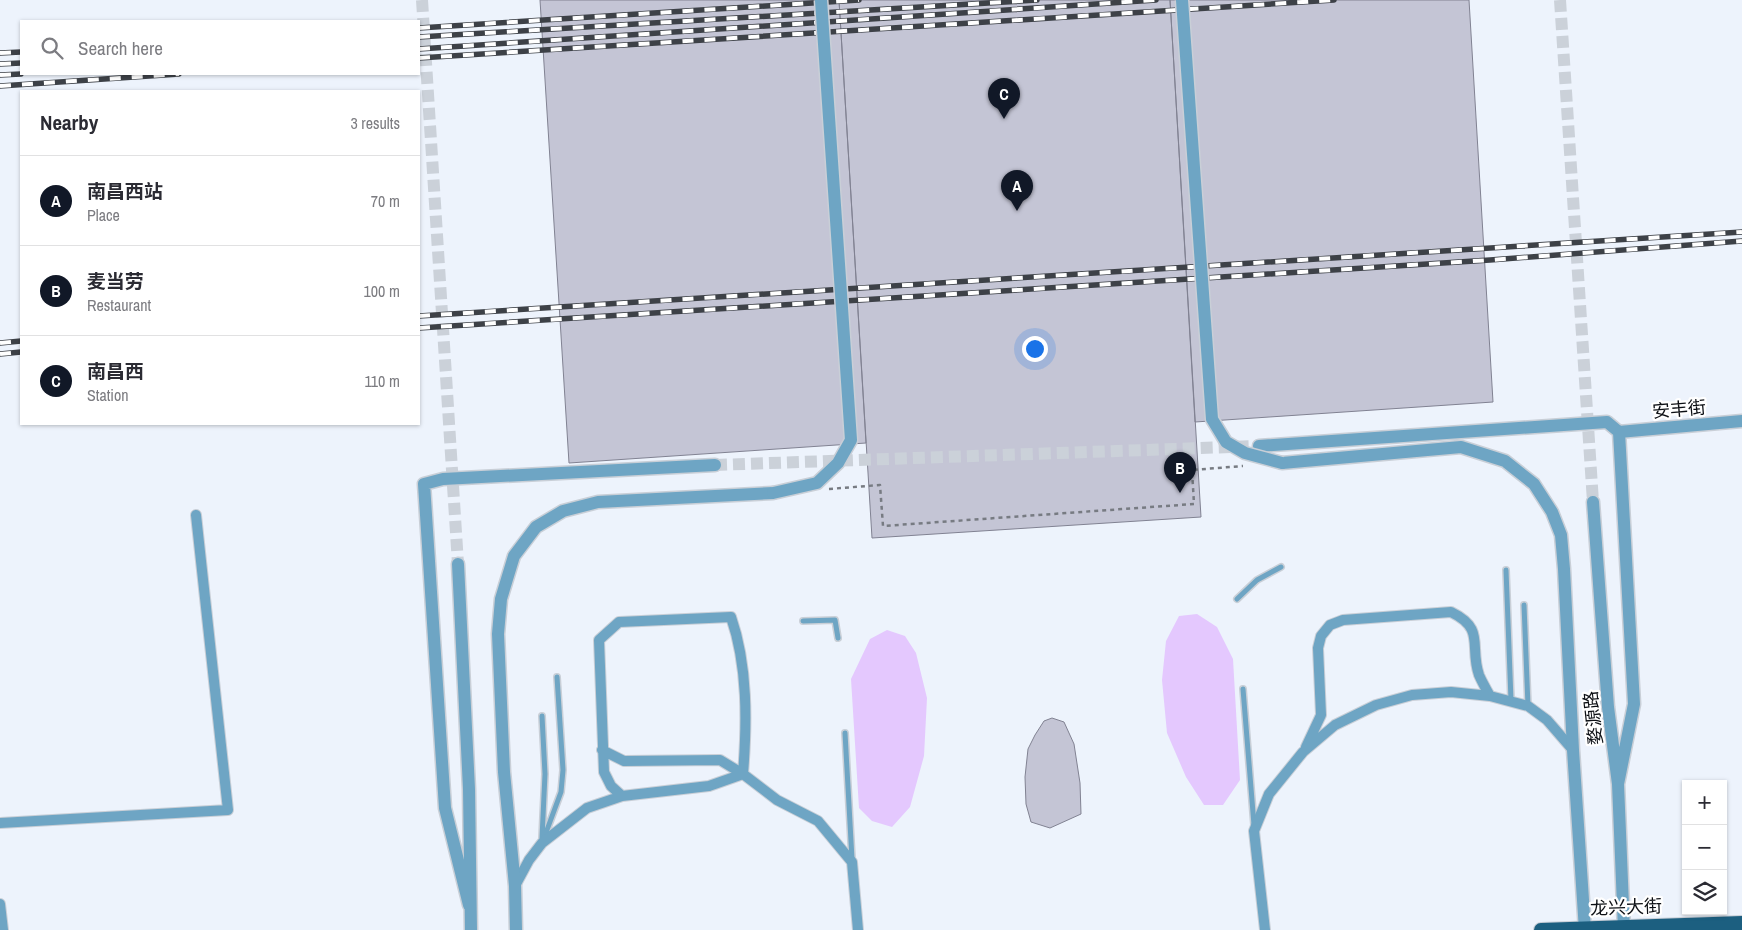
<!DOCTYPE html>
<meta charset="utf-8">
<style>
body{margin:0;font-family:"Archivo Narrow","Noto Sans SC",sans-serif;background:#f7f7f7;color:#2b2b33}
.controls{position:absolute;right:15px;bottom:15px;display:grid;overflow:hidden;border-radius:0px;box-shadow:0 1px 4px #0004}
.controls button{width:45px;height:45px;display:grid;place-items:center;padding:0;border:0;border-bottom:1px solid #e1e1e2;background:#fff;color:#2b2b33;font:25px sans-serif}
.you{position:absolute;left:1034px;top:348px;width:18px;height:18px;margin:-12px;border:4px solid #fff;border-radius:50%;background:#1a73e8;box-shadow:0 0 0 8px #1a73e833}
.badge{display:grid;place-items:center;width:32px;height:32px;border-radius:50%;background:#111827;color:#fff;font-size:16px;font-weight:700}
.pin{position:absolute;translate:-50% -41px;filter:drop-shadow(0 1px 2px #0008)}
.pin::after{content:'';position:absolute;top:26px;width:18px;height:15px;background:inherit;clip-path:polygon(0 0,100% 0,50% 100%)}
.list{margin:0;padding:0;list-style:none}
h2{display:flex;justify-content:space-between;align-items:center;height:65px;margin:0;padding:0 20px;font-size:21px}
h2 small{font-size:16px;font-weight:400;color:#7c7c81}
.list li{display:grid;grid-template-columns:32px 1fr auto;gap:15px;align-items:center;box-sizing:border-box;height:90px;padding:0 20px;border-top:1px solid #e1e1e2}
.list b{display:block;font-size:19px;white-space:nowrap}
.list p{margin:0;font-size:16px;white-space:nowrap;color:#7c7c81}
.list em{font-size:16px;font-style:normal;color:#7c7c81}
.icon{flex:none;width:28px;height:28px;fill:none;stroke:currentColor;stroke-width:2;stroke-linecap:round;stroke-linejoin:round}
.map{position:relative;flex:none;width:1742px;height:930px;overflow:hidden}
.search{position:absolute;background:#fff;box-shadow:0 1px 4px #0004;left:20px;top:20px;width:400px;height:55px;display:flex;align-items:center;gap:12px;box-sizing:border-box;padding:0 18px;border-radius:0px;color:#7c7c81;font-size:19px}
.panel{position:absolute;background:#fff;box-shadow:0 1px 4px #0004;left:20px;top:90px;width:400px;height:335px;border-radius:0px}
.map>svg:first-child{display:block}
</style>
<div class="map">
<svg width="1742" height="930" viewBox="0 0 1742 930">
<rect width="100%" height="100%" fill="#edf3fc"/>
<path fill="#e4c8fe" d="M1197 614 1217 627 1233 659 1240 780 1223 805H1204L1186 777 1167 733 1162 680 1166 641 1179 616Z
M887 630 905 636 916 653 927 698 924 756 910 807 892 827 872 821 859 808 851 679 870 639Z"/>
<path fill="#c4c5d5" stroke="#818292" d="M540 0H839L866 443 569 463Z
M839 0H1170L1201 517 872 538Z
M1170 0H1469L1493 402 1195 422Z
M1052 718 1064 722 1074 744 1080 783 1081 814 1050 828 1031 822 1026 804 1025 777 1028 749 1035 735 1044 721Z"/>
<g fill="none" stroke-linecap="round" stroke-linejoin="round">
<path stroke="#cbd1d9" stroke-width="12" stroke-dasharray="12 6" stroke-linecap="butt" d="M422 0 458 564
M1560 0 1593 502
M715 465 1259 446"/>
<g stroke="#c9cfd7" stroke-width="8">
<path id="service" d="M1506 570 1511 700
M1237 599 1257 580 1281 567
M1524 605 1528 706
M803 621 835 620 838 638
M1243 689 1254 825
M542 716 545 774 542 838
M845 733 852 859
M544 838 561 792 563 770 557 677"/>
</g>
<g stroke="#c9cfd7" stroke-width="12">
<path id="minor" d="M1306 747 1321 715 1318 648 1321 636 1330 625 1343 620 1451 612C1486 629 1469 646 1479 675 1482 682 1486 689 1490 696
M602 750 624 761 720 760 743 774C747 723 748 666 731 617L619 622 599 640 604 772 611 786 622 796
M0 823 228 810 196 515
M515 886 529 860 542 843 587 808 622 796 709 786 743 774 777 800 818 821 852 862 858 930
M0 904 3 930
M1265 930 1254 831 1269 794 1303 752 1335 725 1376 705 1412 695 1451 692 1490 696 1528 706 1547 720 1573 750"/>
</g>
<g stroke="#c9cfd7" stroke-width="15">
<path id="tertiary" d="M1619 432 1742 421
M1259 446 1607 422 1619 432 1634 704 1618 784
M1282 463 1461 447 1505 461 1534 484 1552 512 1561 535 1564 569 1573 750 1585 930
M1593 502 1608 707 1618 784 1624 930
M458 564 469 789 471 930
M469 905 445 808 424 484 443 479 715 465
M516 930 515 886 504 772 498 634 501 599 514 556 536 527 563 511 598 502 773 493"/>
</g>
<g stroke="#c9cfd7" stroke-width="16">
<path id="primary" d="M1541 930 1742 923"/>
</g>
<path stroke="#777b82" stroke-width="2.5" stroke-dasharray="4 4" stroke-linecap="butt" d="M829 489 880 485 883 526 1194 504 1192 470 1243 466"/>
<use href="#service" stroke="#6ea5c4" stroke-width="5"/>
<use href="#minor" stroke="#6ea5c4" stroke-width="10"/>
<use href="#tertiary" stroke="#6ea5c4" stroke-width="12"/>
<use href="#primary" stroke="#1c5f80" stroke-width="14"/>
<g stroke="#3d4147" stroke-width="5.5">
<path id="rail" d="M419 28 859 0
M419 37 1037 0
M419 49 1156 0
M0 53 21 52
M419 58 1334 0
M0 64 21 63
M0 75 21 74
M0 86 179 74
M419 316 1742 232
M419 328 1490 260 1742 241
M0 343 21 341
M0 354 21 352"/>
</g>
<use href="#rail" stroke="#fff" stroke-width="4" stroke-dasharray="11" stroke-linecap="butt"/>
<g stroke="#c9cfd7" stroke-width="15" stroke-linecap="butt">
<path id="tertiary-bridge" d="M1182 0 1212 419 1226 442 1245 453 1282 463
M773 493 817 483 838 463 851 440 821 0"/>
</g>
<use href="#tertiary-bridge" stroke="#6ea5c4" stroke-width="12"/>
</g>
<g text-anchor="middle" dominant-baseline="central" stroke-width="4.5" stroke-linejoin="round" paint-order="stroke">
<g font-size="18" fill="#0c0f14" stroke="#fff">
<text transform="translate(1679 409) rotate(-5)">安丰街</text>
<text transform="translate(1593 718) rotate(-96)">婺源路</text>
<text transform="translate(1626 907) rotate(-2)">龙兴大街</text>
</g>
</g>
</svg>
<div class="controls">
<button>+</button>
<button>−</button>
<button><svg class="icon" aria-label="layers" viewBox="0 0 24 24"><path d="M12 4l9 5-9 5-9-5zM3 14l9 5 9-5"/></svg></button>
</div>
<div class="you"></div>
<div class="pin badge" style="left:1017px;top:211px">A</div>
<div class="pin badge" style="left:1180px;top:493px">B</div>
<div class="pin badge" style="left:1004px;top:119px">C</div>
<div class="search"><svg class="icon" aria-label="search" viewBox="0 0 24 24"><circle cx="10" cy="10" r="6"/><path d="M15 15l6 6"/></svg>Search here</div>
<section class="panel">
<h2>Nearby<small>3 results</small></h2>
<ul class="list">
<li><span class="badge">A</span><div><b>南昌西站</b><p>Place</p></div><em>70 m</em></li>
<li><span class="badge">B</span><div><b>麦当劳</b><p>Restaurant</p></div><em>100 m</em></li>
<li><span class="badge">C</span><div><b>南昌西</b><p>Station</p></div><em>110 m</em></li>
</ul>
</section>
</div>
